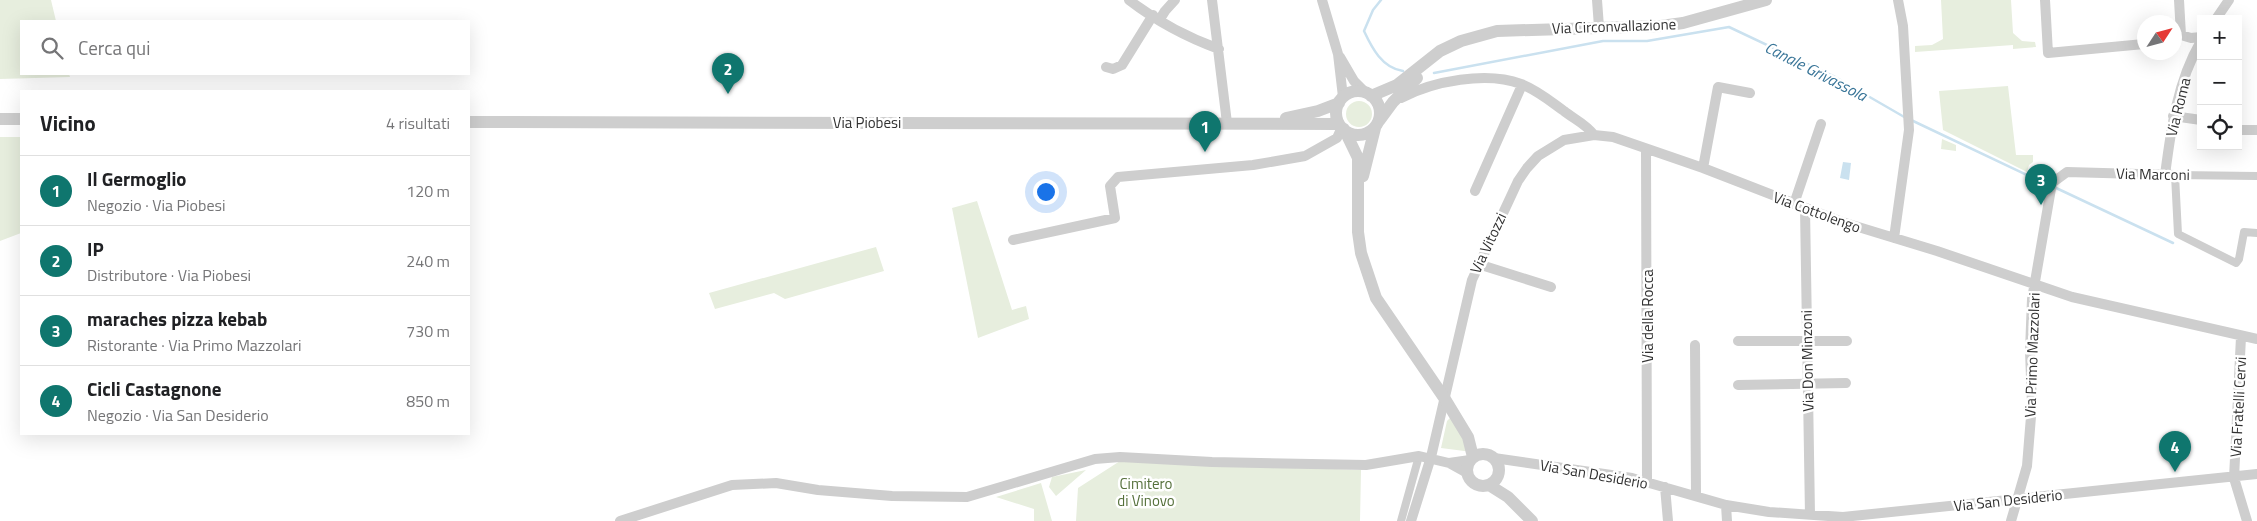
<!DOCTYPE html>
<html lang="it">
<meta charset="utf-8">
<style>
body{margin:0;font-family:"Titillium Web",sans-serif;background:#f2f2f2;color:#202124}
.controls{position:absolute;right:15px;top:15px;display:grid;overflow:hidden;border-radius:0px;box-shadow:0 5px 20px #0002}
.controls button{width:45px;height:45px;display:grid;place-items:center;padding:0;border:0;border-bottom:1px solid #e0e0e0;background:#fff;color:#202124;font:25px sans-serif}
.compass{position:absolute;left:2137px;top:15px;width:45px;height:45px;border-radius:50%;background:#fff;box-shadow:0 5px 20px #0002;rotate:54deg}
.you{position:absolute;left:1045px;top:191px;width:18px;height:18px;margin:-12px;border:4px solid #fff;border-radius:50%;background:#1a73e8;box-shadow:0 0 0 8px #1a73e833}
.badge{display:grid;place-items:center;width:32px;height:32px;border-radius:50%;background:#0f766e;color:#fff;font-size:16px;font-weight:700}
.pin{position:absolute;translate:-50% -41px;filter:drop-shadow(0 1px 2px #0008)}
.pin::after{content:'';position:absolute;top:26px;width:18px;height:15px;background:inherit;clip-path:polygon(0 0,100% 0,50% 100%)}
.list{margin:0;padding:0;list-style:none}
h2{display:flex;justify-content:space-between;align-items:center;height:65px;margin:0;padding:0 20px;font-size:21px}
h2 small{font-size:16px;font-weight:400;color:#757577}
.list li{display:grid;grid-template-columns:32px 1fr auto;gap:15px;align-items:center;box-sizing:border-box;height:70px;padding:0 20px;border-top:1px solid #e0e0e0}
.list b{display:block;font-size:19px;white-space:nowrap}
.list p{margin:0;font-size:16px;white-space:nowrap;color:#757577}
.list em{font-size:16px;font-style:normal;color:#757577}
.icon{flex:none;width:28px;height:28px;fill:none;stroke:currentColor;stroke-width:2;stroke-linecap:round;stroke-linejoin:round}
.map{position:relative;flex:none;width:2257px;height:521px;overflow:hidden}
.search{position:absolute;background:#fff;box-shadow:0 5px 20px #0002;left:20px;top:20px;width:450px;height:55px;display:flex;align-items:center;gap:12px;box-sizing:border-box;padding:0 18px;border-radius:0px;color:#757577;font-size:19px}
.panel{position:absolute;background:#fff;box-shadow:0 5px 20px #0002;left:20px;top:90px;width:450px;height:345px;border-radius:0px}
.map>svg:first-child{display:block}
</style>
<div class="map">
<svg width="2257" height="521" viewBox="0 0 2257 521">
<rect width="100%" height="100%" fill="#fff"/>
<path fill="#e7eede" d="M0 0H51L56 21H21V74H69L70 77 0 79Z
M1941 0H2011L2013 33 2022 41 2035 42 2036 47 2013 49V45L1915 52V46L1932 45 1943 39Z
M2008 86 2016 155H2033V162L2029 165 2027 172 1943 130 1939 91Z
M1346 114a13 13 0 1 1 26 0a13 13 0 1 1-26 0Z
M0 137H21V233L0 241Z
M1942 139 1956 145V151L1941 149Z
M977 201 1012 310 1026 306 1029 319 978 338 952 208Z
M876 247 884 271 785 299 774 293 715 309 709 293Z
M1451 417 1472 452 1441 448 1447 421Z
M1120 461 1361 470 1360 521H1076L1078 488Z
M1086 470 1056 496 1049 487 1052 477Z
M1041 483 1052 521H1034V509L996 497Z"/>
<path fill="#cae1ef" d="M1843 162 1851 163 1849 180 1840 178Z"/>
<g fill="none" stroke-linecap="round" stroke-linejoin="round">
<path stroke="#cae1ef" stroke-width="2.5" d="M1381 0 1373 10 1364 31C1372 48 1382 68 1403 71
M1434 73 1603 41H1647L1729 27 1835 77 1906 118
M1911 120 2048 185
M2054 187 2173 243"/>
<path stroke="#cecece" stroke-width="8" d="M2257 176 2175 175 2178 234 2236 263 2239 259 2244 232 2257 233
M1401 521 1419 456"/>
<path stroke="#cecece" stroke-width="10" d="M1129 0C1155 20 1189 38 1219 49
M1212 0 1227 123
M1322 0 1338 54 1343 97
M1597 0 1599 27
M2045 0 2048 53 2144 44
M2179 0 2181 35 2191 38 2201 37
M1160 19 1165 11 1175 0
M2216 19 2229 0
M1340 57 1354 81 1366 93
M1106 67 1113 69 1122 65 1153 15
M1401 98C1433 81 1487 71 1521 84 1537 90 1550 101 1564 111 1574 119 1586 124 1594 135
M2173 116 2201 120
M2238 130H2257
M1646 149 1647 482
M1703 168 1718 87 1750 93
M2165 175C2171 129 2177 82 2201 41
M1475 191 1522 85
M1794 204 1821 124
M1805 208 1810 515
M1894 238 1909 130 1903 26 1898 0
M1013 240 1115 218 1110 186 1118 177 1253 165 1305 156 1337 138 1342 127
M1478 264 1551 287
M2241 337 2234 478 2247 521
M1738 341H1847
M1695 345 1696 496
M1738 385 1846 383
M1494 458 1632 478 1726 505 1769 512 1843 517 2257 474
M1449 463 1470 460
M1665 487 1668 521
M1726 505 1727 521
M620 521 732 485 776 483 818 490 892 496 967 497 1095 459 1120 457 1212 462 1366 465 1419 456 1449 463 1467 473
M1411 521 1431 457 1472 280 1518 181 1527 168 1538 156 1564 140 1594 135 1613 137 1703 168 1842 222 1937 251 2072 297 2257 339
M2011 521 2027 466 2032 404 2030 351 2032 299 2052 183 2067 172 2175 175"/>
<path stroke="#cecece" stroke-width="12" d="M1336 113a22 22 0 1 1 44 0a22 22 0 1 1-44 0Z
M1371 96 1397 85 1440 51 1461 41 1497 31 1661 26 1683 23 1766 0
M1286 118 1318 111 1339 103
M0 119H21
M1379 121 1393 102 1417 78
M469 122 1339 124
M1344 129 1358 158V232L1361 253 1376 298 1445 399 1468 437 1473 457
M1363 176 1375 128
M1467 470a16 16 0 1 1 32 0a16 16 0 1 1-32 0Z
M1489 485 1508 497 1532 521"/>
</g>
<g text-anchor="middle" dominant-baseline="central" stroke-width="5" stroke-linejoin="round" paint-order="stroke">
<g font-size="15" fill="#313131" stroke="#fff">
<text transform="translate(1614 26) rotate(-2)">Via Circonvallazione</text>
<text transform="translate(2178 107) rotate(-76)">Via Roma</text>
<text x="867" y="122">Via Piobesi</text>
<text transform="translate(2153 174) rotate(1)">Via Marconi</text>
<text transform="translate(1817 212) rotate(20)">Via Cottolengo</text>
<text transform="translate(1488 243) rotate(-65)">Via Vitozzi</text>
<text transform="translate(1647 316) rotate(-90)">Via della Rocca</text>
<text transform="translate(2032 355) rotate(-88)">Via Primo Mazzolari</text>
<text transform="translate(1807 361) rotate(-91)">Via Don Minzoni</text>
<text transform="translate(2238 407) rotate(-87)">Via Fratelli Cervi</text>
<text transform="translate(1594 474) rotate(10)">Via San Desiderio</text>
<text transform="translate(2008 500) rotate(-6)">Via San Desiderio</text>
</g>
<g font-size="15" fill="#55703b" stroke="#fff">
<text x="1146" y="483">Cimitero<tspan x="1146" dy="17">di Vinovo</tspan></text>
</g>
<g font-size="16" font-style="italic" fill="#397598" stroke="#fff">
<text transform="translate(1816 71) rotate(27)">Canale Grivassola</text>
</g>
</g>
</svg>
<div class="controls">
<button>+</button>
<button>−</button>
<button><svg class="icon" aria-label="locate" viewBox="0 0 24 24"><circle cx="12" cy="12" r="6"/><path d="M12 2v4M12 18v4M2 12h4M18 12h4"/></svg></button>
</div>
<svg class="compass" viewBox="-18 -18 36 36"><path d="M0-13l5 13h-10z" fill="#e53935"/><path d="M0 13l5-13h-10z" fill="#757577"/></svg>
<div class="you"></div>
<div class="pin badge" style="left:1205px;top:152px">1</div>
<div class="pin badge" style="left:728px;top:94px">2</div>
<div class="pin badge" style="left:2041px;top:205px">3</div>
<div class="pin badge" style="left:2175px;top:472px">4</div>
<div class="search"><svg class="icon" aria-label="search" viewBox="0 0 24 24"><circle cx="10" cy="10" r="6"/><path d="M15 15l6 6"/></svg>Cerca qui</div>
<section class="panel">
<h2>Vicino<small>4 risultati</small></h2>
<ul class="list">
<li><span class="badge">1</span><div><b>Il Germoglio</b><p>Negozio · Via Piobesi</p></div><em>120 m</em></li>
<li><span class="badge">2</span><div><b>IP</b><p>Distributore · Via Piobesi</p></div><em>240 m</em></li>
<li><span class="badge">3</span><div><b>maraches pizza kebab</b><p>Ristorante · Via Primo Mazzolari</p></div><em>730 m</em></li>
<li><span class="badge">4</span><div><b>Cicli Castagnone</b><p>Negozio · Via San Desiderio</p></div><em>850 m</em></li>
</ul>
</section>
</div>
